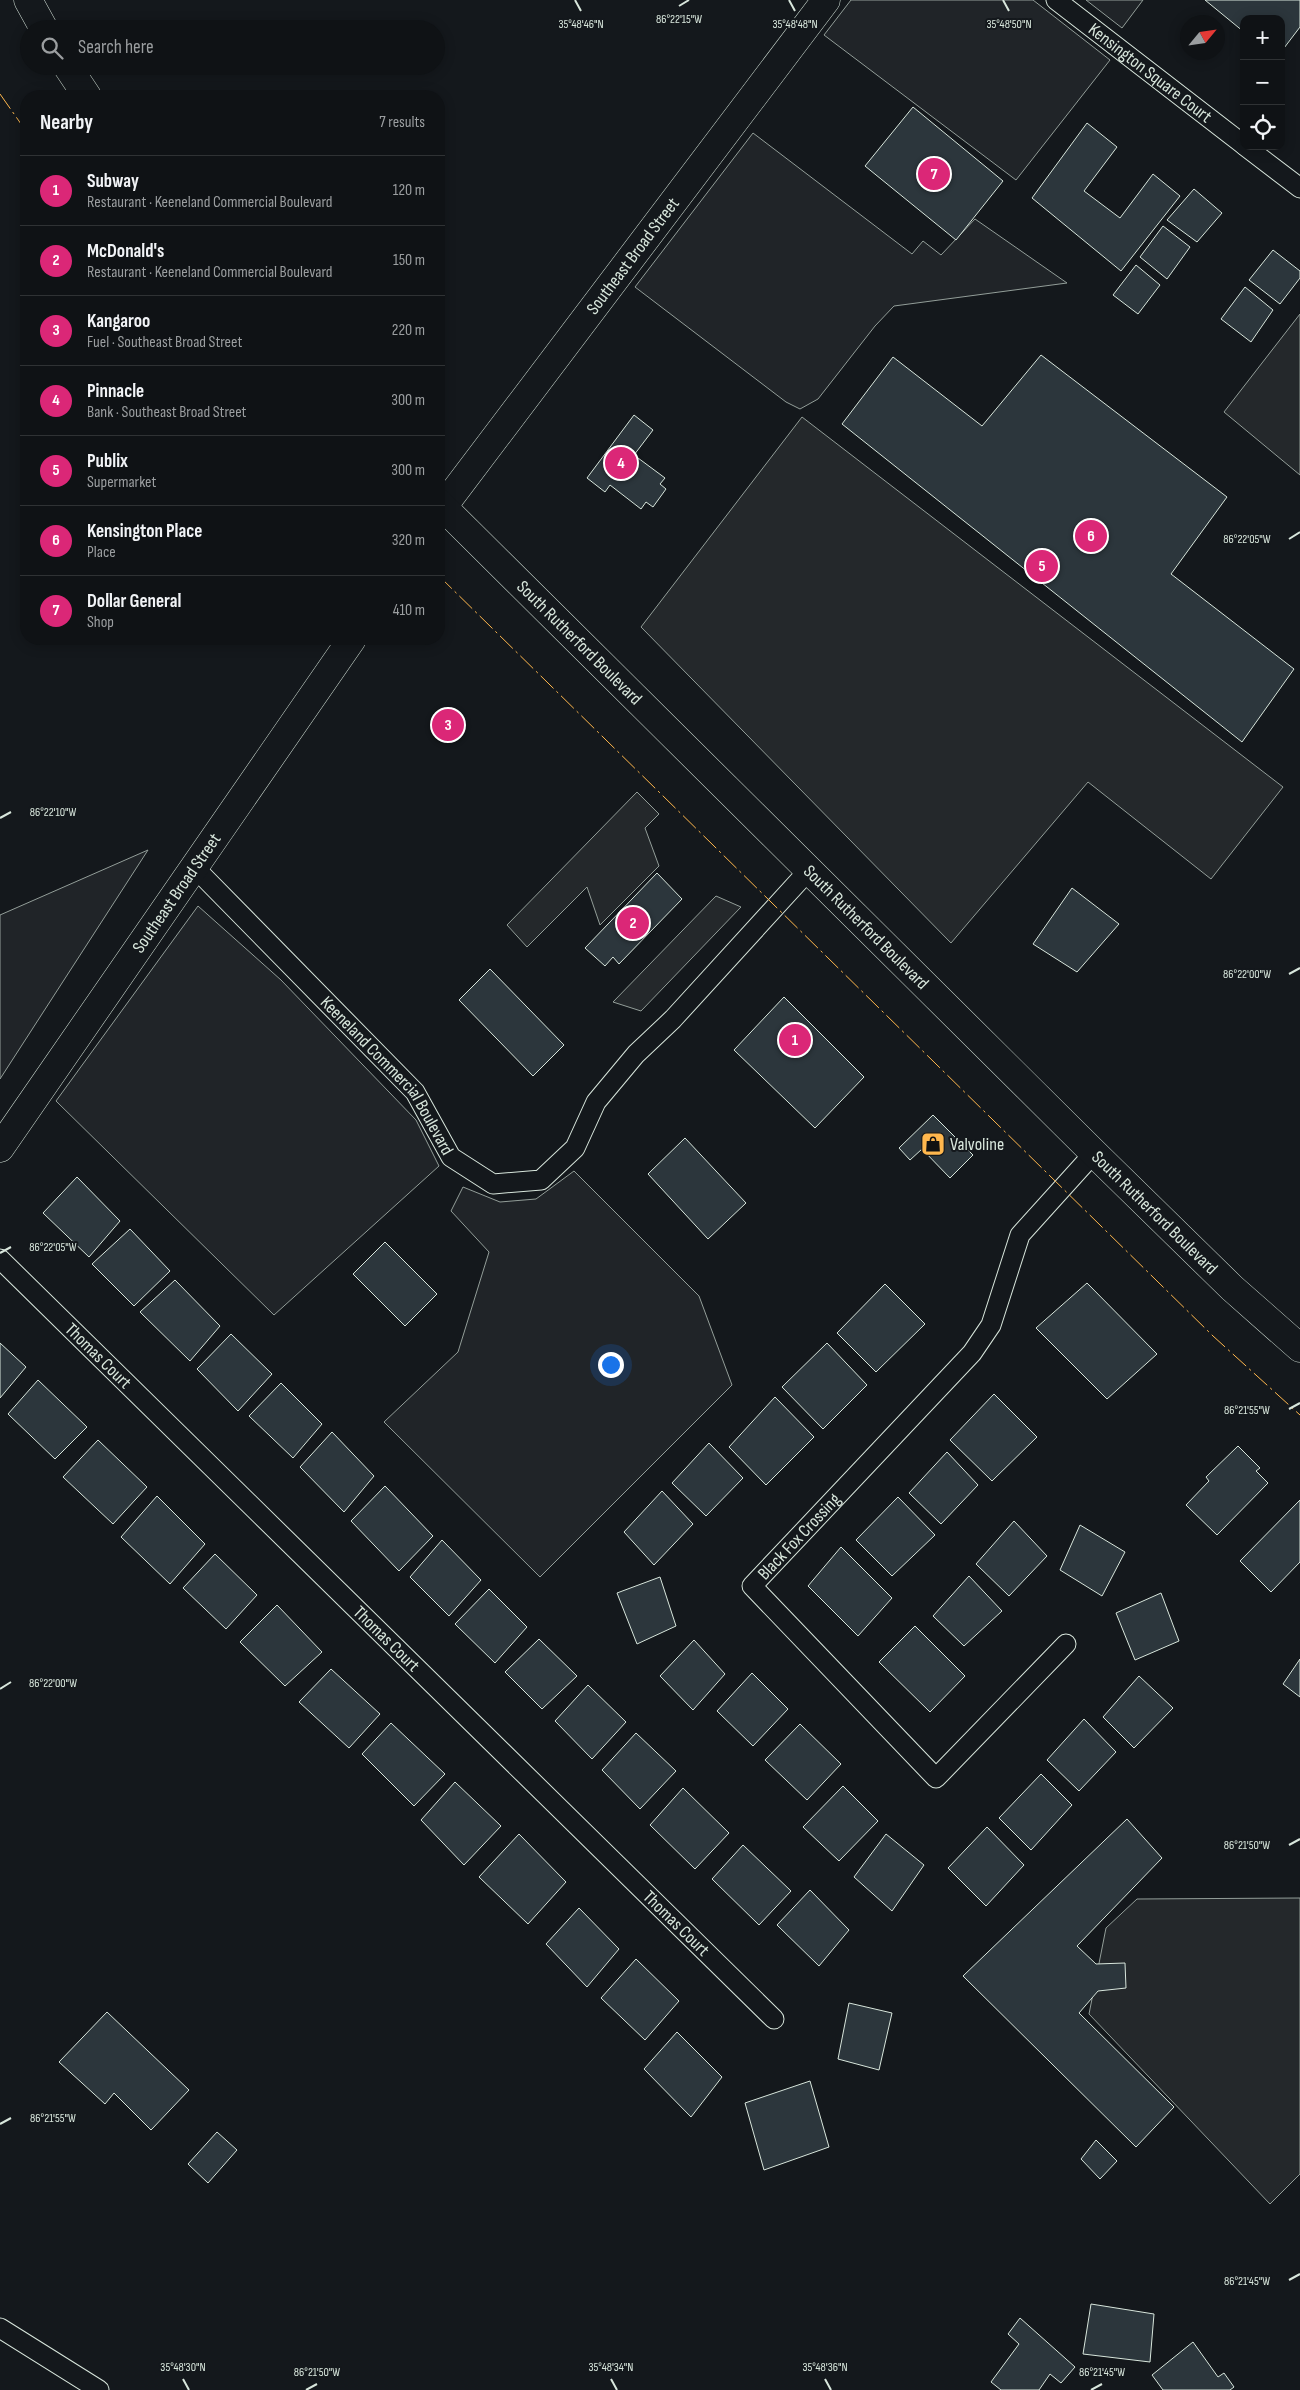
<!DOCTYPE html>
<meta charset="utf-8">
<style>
body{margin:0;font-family:"Sofia Sans Condensed",sans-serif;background:#181b1e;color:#f1f3f6}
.controls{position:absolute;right:15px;top:15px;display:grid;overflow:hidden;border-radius:10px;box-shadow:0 2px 12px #0003}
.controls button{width:45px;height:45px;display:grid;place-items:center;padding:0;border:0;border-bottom:1px solid #2f3234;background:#0f1215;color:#f1f3f6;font:25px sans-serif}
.compass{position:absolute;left:1180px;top:15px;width:45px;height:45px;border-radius:50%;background:#0f1215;box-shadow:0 2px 12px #0003;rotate:61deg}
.you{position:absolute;left:610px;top:1364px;width:18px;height:18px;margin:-12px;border:4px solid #fff;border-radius:50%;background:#1a73e8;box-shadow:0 0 0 8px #1a73e833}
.badge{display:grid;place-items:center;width:32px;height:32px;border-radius:50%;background:#db2777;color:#fff;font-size:16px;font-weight:700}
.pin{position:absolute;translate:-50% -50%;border:2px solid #fff;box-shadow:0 1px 5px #0006}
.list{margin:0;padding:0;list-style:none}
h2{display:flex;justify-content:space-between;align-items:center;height:65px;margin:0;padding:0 20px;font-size:21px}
h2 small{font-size:16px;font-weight:400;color:#9b9ea0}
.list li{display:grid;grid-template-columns:32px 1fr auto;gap:15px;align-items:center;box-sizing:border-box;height:70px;padding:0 20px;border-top:1px solid #2f3234}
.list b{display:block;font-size:19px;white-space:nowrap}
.list p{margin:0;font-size:16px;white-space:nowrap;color:#9b9ea0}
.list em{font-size:16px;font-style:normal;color:#9b9ea0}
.icon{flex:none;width:28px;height:28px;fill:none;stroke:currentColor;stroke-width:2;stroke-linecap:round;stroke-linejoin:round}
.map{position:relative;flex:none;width:1300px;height:2390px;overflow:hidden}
.search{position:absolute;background:#0f1215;box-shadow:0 2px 12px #0003;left:20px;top:20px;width:425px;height:55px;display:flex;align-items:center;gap:12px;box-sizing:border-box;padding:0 18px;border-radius:28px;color:#9b9ea0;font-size:19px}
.panel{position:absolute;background:#0f1215;box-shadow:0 2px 12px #0003;left:20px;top:90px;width:425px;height:555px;border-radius:20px}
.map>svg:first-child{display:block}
</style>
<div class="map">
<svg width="1300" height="2390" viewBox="0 0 1300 2390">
<rect width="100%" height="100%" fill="#14181c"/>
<path fill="#202428" stroke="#939e99" d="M851 0H1033L1110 60 1016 180 824 35Z
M1086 0H1143L1122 28Z
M753 133 912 254 923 241 941 255 975 219 1067 283 894 306 875 326 818 399 800 409 786 402 635 287Z
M148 850 0 1079V915Z
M198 906 281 980 416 1120 439 1166 274 1315 56 1101Z
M574 1171 699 1296 732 1385 540 1577 384 1422 458 1352 489 1252 451 1211 463 1187 500 1202 536 1199Z"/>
<path fill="#24282b" stroke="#939e99" d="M1300 314V475L1224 412Z
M802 417 1283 787 1211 879 1088 782 951 943 641 627Z
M637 792 659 814 645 828 659 866 600 925 587 887 527 947 507 925Z
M716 896 741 907 641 1011 613 1002Z
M1300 1898V2174L1270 2204 1089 2014 1106 1928 1137 1899Z"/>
<path fill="#2c363c" stroke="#d8e6dc" d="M1205 0H1300V27L1281 52V19H1244V32Z
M913 107 1003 181 956 240 865 166Z
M1087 123 1117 147 1084 191 1120 218 1153 174 1180 196 1121 271 1032 198Z
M1194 189 1222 213 1197 242 1167 220Z
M1163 226 1190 247 1167 279 1140 257Z
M1273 250 1300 271V278L1280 304 1249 280Z
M1136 265 1160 285 1138 314 1113 295Z
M1245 287 1273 310 1251 342 1221 319Z
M1041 355 1227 497 1171 574 1294 669 1242 742 842 424 893 357 982 426Z
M634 415 653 430 634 455 665 478 660 484 666 489 653 507 646 502 641 509 610 485 605 492 587 478Z
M657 873 682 899 619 964 613 957 605 966 585 948Z
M1072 888 1119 924 1077 972 1033 944Z
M490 969 564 1045 533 1076 459 1000Z
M784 997 864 1077 815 1128 734 1050Z
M933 1115 973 1155 950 1178 922 1149 910 1160 899 1148Z
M685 1138 746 1203 708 1239 648 1174Z
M77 1177 120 1221 89 1257 43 1213Z
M130 1229 170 1271 134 1306 92 1264Z
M385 1242 437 1294 405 1326 353 1274Z
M175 1280 220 1326 190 1361 140 1312Z
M1087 1283 1157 1354 1107 1399 1036 1328Z
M885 1284 925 1324 876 1372 837 1333Z
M231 1334 272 1374 238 1411 197 1369Z
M0 1343 26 1367 0 1398Z
M827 1343 867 1385 823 1429 782 1387Z
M38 1380 87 1427 55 1459 8 1414Z
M281 1383 322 1424 293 1458 249 1416Z
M994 1394 1037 1437 992 1481 950 1440Z
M775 1397 814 1437 766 1485 729 1447Z
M332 1432 374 1476 344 1512 300 1467Z
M98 1440 147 1487 113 1524 63 1477Z
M709 1443 743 1478 706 1516 672 1483Z
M1238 1446 1260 1468 1256 1471 1268 1483 1217 1535 1186 1505 1209 1481 1206 1477Z
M947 1452 978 1485 941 1524 909 1493Z
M385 1486 433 1536 399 1571 351 1521Z
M662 1491 693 1524 654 1565 624 1532Z
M157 1496 205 1544 170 1584 121 1537Z
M898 1497 935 1535 892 1576 856 1540Z
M1300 1500V1562L1271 1592 1240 1561Z
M1014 1521 1047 1556 1009 1596 976 1564Z
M1080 1525 1125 1552 1102 1596 1060 1570Z
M442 1540 481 1580 449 1616 410 1577Z
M841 1547 892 1598 858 1636 808 1586Z
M215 1554 257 1595 226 1629 183 1588Z
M969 1576 1002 1611 964 1646 933 1616Z
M660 1577 676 1626 637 1644 617 1593Z
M489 1589 527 1627 495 1663 455 1624Z
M1161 1593 1179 1641 1135 1660 1116 1613Z
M277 1605 322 1652 285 1686 240 1642Z
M915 1626 965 1676 930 1712 879 1662Z
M539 1639 577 1676 542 1709 505 1672Z
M694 1640 725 1674 693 1710 660 1676Z
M1300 1659V1697L1283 1684Z
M331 1669 380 1714 349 1748 299 1702Z
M752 1673 788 1709 753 1746 717 1711Z
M1139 1676 1173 1708 1134 1748 1103 1717Z
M588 1685 626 1722 592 1759 555 1721Z
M1084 1719 1116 1752 1079 1791 1047 1760Z
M391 1723 445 1774 414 1806 362 1754Z
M800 1724 841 1764 807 1800 765 1760Z
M636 1733 676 1771 640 1809 602 1770Z
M1041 1774 1072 1805 1031 1850 999 1818Z
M455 1782 501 1826 464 1865 421 1820Z
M843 1786 878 1821 839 1861 803 1827Z
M683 1788 729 1833 695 1869 650 1825Z
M1127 1819 1162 1858 1077 1946 1096 1964 1125 1963 1126 1988 1098 1991 1079 2013 1174 2107 1136 2147 963 1976Z
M987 1827 1024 1865 986 1906 948 1868Z
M519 1834 566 1882 528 1924 479 1877Z
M886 1834 924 1865 892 1911 854 1877Z
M743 1845 791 1891 759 1925 712 1879Z
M810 1890 849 1930 819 1966 777 1925Z
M579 1908 619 1949 587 1987 546 1944Z
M636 1959 679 2001 645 2040 601 1998Z
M849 2003 892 2013 879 2070 838 2059Z
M107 2012 189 2090 151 2130 114 2093 105 2104 59 2062Z
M677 2032 722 2077 691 2117 644 2069Z
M810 2081 829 2147 764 2170 745 2103Z
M217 2132 237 2150 208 2183 188 2164Z
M1096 2140 1117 2161 1100 2179 1081 2159Z
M1091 2304 1154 2314 1150 2362 1083 2354Z
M1020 2318 1075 2367 1061 2383 1050 2374 1039 2390H1001L991 2382 1019 2344 1008 2334Z
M1193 2342 1218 2377 1224 2373 1234 2387 1230 2390H1163L1152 2375Z"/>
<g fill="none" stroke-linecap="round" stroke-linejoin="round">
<g stroke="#d8e6dc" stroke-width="21">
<g id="street">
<path id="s1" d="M1056 0 1244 145"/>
<path d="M1245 146 1300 188"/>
<path id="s2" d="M195 868 415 1092 451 1157 493 1184 541 1180 575 1148 596 1102 636 1054 673 1019 809 870"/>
<path id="s3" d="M0 1259 774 2019"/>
<path id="s4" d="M1066 1644 936 1778 752 1586 972 1353 991 1325 1020 1235 1094 1153"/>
<path d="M0 2328 99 2390"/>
</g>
</g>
<g stroke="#d8e6dc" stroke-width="29">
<g id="primary">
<path id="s5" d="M439 512 826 0"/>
<path id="s6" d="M0 1148 352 639"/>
</g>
</g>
<g stroke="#d8e6dc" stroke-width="29">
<g id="highway">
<path d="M28 0 44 29"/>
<path d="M67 66 87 96"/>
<path id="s7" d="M439 503 1094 1153 1232 1288 1300 1348"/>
</g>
</g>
<use href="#street" stroke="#14181c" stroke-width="19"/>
<use href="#primary" stroke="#14181c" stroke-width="28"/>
<use href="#highway" stroke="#14181c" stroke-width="28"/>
<path stroke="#ffb74d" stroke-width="1" stroke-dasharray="18 4 2.5 4" stroke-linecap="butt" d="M0 94 26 131
M439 576 1213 1336 1300 1415"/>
</g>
<path fill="none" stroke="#d8e6dc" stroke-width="2" d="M575 0 581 11M789 0 795 11M1003 0 1009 11M679 6 689 0M1289 539 1300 532M0 818 11 812M1289 974 1300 968M0 1253 11 1247M1289 1409 1300 1403M0 1689 11 1682M1289 1845 1300 1839M0 2124 11 2118M1289 2280 1300 2274M183 2379 189 2390M611 2379 617 2390M825 2379 831 2390M306 2390 317 2384M1091 2390 1102 2384"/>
<defs>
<g id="shop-square" transform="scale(1.25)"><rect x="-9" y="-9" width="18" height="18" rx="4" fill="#ffb74d" stroke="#14181c"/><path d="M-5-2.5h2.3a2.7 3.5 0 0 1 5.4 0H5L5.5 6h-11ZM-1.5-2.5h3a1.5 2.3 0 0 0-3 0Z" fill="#111"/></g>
</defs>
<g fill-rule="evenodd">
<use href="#shop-square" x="933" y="1144"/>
</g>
<g text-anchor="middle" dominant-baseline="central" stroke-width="4" stroke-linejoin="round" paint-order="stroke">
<g font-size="18" fill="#d8e6dc" stroke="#14181c">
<text stroke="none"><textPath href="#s1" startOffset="119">Kensington Square Court</textPath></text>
<text stroke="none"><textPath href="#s5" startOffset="321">Southeast Broad Street</textPath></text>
<text stroke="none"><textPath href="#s7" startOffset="198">South Rutherford Boulevard</textPath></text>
<text stroke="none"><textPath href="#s6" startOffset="310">Southeast Broad Street</textPath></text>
<text stroke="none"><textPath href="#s7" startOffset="602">South Rutherford Boulevard</textPath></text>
<text stroke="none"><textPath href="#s2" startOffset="284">Keeneland Commercial Boulevard</textPath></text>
<text stroke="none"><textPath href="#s7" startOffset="1008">South Rutherford Boulevard</textPath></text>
<text stroke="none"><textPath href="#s3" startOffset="138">Thomas Court</textPath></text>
<text stroke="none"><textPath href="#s4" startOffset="521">Black Fox Crossing</textPath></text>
<text stroke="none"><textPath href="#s3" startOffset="542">Thomas Court</textPath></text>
<text stroke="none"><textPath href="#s3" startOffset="948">Thomas Court</textPath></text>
</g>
<g font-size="18" fill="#d8e6dc" stroke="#14181c" text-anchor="start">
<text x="950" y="1144">Valvoline</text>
</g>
</g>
<g font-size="12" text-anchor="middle" fill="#d8e6dc" stroke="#14181c" stroke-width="4" stroke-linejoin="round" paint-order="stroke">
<text x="679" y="23">86°22'15"W</text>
<text x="581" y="28">35°48'46"N</text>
<text x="795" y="28">35°48'48"N</text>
<text x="1009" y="28">35°48'50"N</text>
<text x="1247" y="543">86°22'05"W</text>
<text x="53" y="816">86°22'10"W</text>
<text x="1247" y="978">86°22'00"W</text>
<text x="53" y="1251">86°22'05"W</text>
<text x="1247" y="1414">86°21'55"W</text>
<text x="53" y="1687">86°22'00"W</text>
<text x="1247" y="1849">86°21'50"W</text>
<text x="53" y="2122">86°21'55"W</text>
<text x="1247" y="2285">86°21'45"W</text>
<text x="183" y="2371">35°48'30"N</text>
<text x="611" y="2371">35°48'34"N</text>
<text x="825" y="2371">35°48'36"N</text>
<text x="317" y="2376">86°21'50"W</text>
<text x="1102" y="2376">86°21'45"W</text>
</g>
</svg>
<div class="controls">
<button>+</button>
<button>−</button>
<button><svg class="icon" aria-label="locate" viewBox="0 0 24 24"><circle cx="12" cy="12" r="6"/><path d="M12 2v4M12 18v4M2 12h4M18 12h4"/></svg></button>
</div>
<svg class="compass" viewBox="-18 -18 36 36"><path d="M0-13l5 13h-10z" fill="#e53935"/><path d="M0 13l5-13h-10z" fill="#9b9ea0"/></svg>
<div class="you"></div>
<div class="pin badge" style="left:795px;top:1040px">1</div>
<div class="pin badge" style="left:633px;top:923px">2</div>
<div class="pin badge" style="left:448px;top:725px">3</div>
<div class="pin badge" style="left:621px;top:463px">4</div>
<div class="pin badge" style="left:1042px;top:566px">5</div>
<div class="pin badge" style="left:1091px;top:536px">6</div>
<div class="pin badge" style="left:934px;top:174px">7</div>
<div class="search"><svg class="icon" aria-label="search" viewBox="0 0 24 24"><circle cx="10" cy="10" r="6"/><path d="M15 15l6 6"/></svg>Search here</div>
<section class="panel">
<h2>Nearby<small>7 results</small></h2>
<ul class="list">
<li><span class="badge">1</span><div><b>Subway</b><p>Restaurant · Keeneland Commercial Boulevard</p></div><em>120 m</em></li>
<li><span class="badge">2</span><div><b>McDonald's</b><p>Restaurant · Keeneland Commercial Boulevard</p></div><em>150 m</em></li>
<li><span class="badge">3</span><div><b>Kangaroo</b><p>Fuel · Southeast Broad Street</p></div><em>220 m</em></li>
<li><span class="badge">4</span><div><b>Pinnacle</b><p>Bank · Southeast Broad Street</p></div><em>300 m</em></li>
<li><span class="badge">5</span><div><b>Publix</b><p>Supermarket</p></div><em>300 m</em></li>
<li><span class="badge">6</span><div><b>Kensington Place</b><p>Place</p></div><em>320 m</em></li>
<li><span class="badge">7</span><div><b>Dollar General</b><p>Shop</p></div><em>410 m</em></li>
</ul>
</section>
</div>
